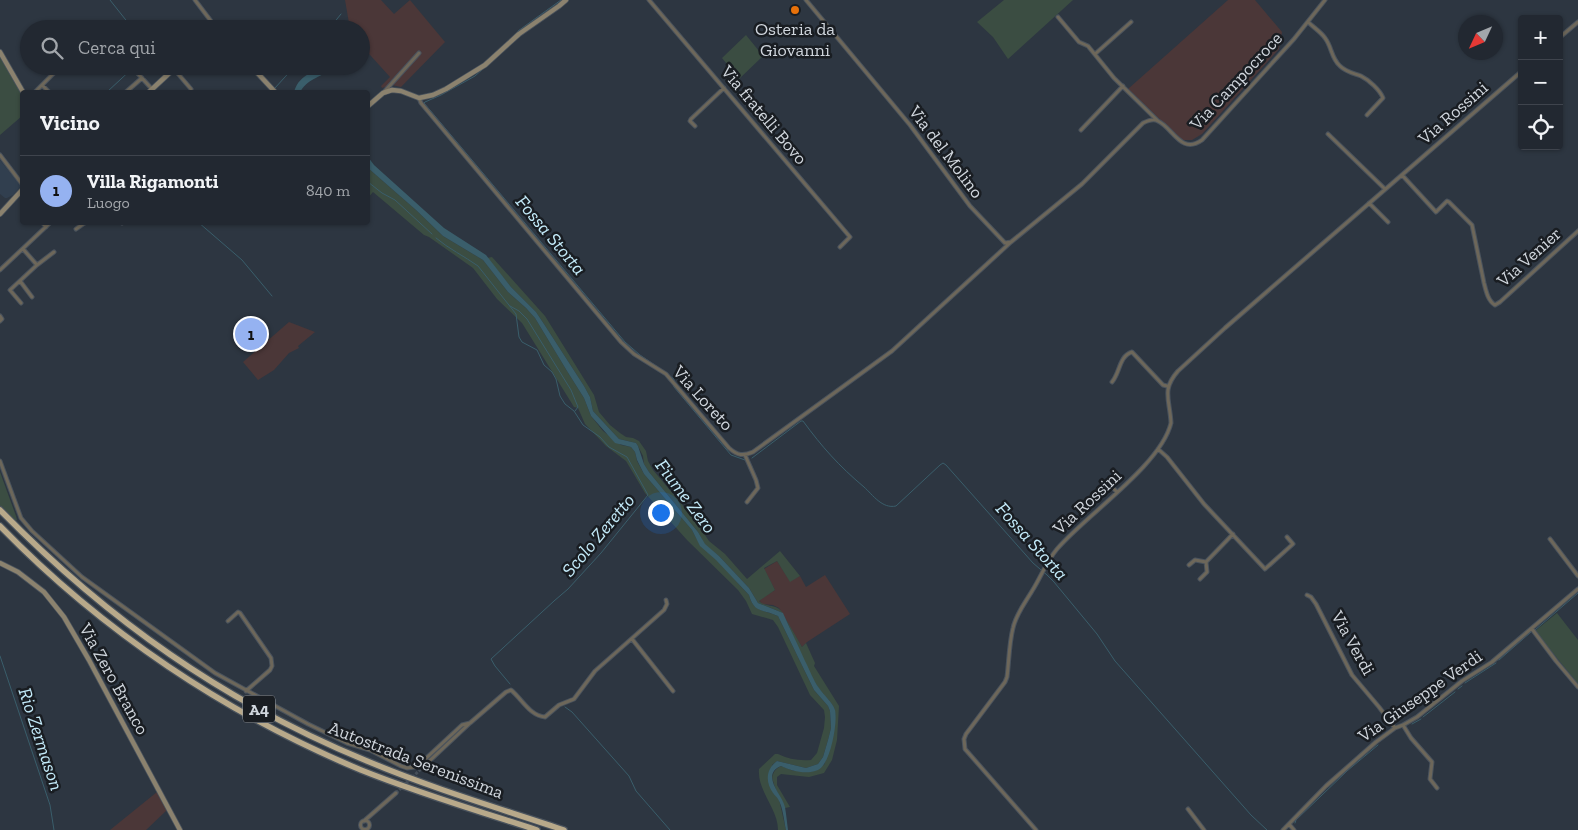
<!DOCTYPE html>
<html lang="it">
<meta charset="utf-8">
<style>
body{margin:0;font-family:"Zilla Slab",serif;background:#2a3039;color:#f1f3f6}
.controls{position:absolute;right:15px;top:15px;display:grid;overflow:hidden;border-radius:5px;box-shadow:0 1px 4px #0004}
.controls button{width:45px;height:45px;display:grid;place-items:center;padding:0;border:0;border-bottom:1px solid #3f444d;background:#222831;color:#f1f3f6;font:25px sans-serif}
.compass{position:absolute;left:1458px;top:15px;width:45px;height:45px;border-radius:50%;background:#222831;box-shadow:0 1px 4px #0004;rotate:226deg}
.you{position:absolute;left:660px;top:512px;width:18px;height:18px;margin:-12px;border:4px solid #fff;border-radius:50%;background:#1a73e8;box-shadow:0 0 0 8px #1a73e833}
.badge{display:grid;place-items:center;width:32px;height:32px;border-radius:50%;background:#95b2f1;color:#111;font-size:16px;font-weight:700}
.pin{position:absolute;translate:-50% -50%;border:2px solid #fff;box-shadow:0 1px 5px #0006}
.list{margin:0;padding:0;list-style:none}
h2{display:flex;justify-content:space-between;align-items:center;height:65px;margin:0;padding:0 20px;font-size:21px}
h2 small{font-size:16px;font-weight:400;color:#a2a6ab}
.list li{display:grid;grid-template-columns:32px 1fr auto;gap:15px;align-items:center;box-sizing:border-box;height:70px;padding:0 20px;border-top:1px solid #3f444d}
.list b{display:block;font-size:19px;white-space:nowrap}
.list p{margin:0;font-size:16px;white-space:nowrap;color:#a2a6ab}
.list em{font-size:16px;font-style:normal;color:#a2a6ab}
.icon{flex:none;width:28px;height:28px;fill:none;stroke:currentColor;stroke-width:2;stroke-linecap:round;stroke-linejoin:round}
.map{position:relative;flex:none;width:1578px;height:830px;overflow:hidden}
.search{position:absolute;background:#222831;box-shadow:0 1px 4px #0004;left:20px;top:20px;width:350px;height:55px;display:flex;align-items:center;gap:12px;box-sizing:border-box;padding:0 18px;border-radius:28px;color:#a2a6ab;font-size:19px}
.panel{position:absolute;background:#222831;box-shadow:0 1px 4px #0004;left:20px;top:90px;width:350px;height:135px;border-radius:5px}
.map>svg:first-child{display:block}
</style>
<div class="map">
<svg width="1578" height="830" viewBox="0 0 1578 830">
<rect width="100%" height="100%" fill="#2d3641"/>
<path fill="#313f4f" d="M0 160 21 186 13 195 7 198H5L0 194Z"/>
<path fill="#4b3738" d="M345 0H381L394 14 410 0 445 42 401 87 392 85 382 88 381 86 390 77 361 45V29H350Z
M1228 0H1255L1282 32 1279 49 1202 134 1192 140H1183L1177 136 1128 89Z
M289 322 315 332 298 346 299 348 289 353 274 370 258 380 243 362Z
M777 561 790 581 800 576 806 587 825 575 850 614 807 642 802 647 779 608 773 605 762 604 759 600 775 590 764 569Z
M157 792 167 810 146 830H110Z"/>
<path fill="#3b4d42" d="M1004 0H1073L1008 59 993 37 977 22Z
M746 35 763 56 739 79 722 58Z
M0 56 22 94V116L0 135Z
M368 168 416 210 443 236 483 260 508 292 526 308 535 318 567 371 584 398 591 416 603 431 621 445 631 447 635 452 637 461 644 474 692 530C698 543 706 551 717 560 728 571 738 584 749 595 753 612 765 610 778 616L814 690 828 706 830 711 831 728 828 740 823 757 818 764 806 768 777 761 772 765 773 793 779 799 786 830H778C778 808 757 791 759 769L775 754H778C788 759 799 761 811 760L817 753 824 728 825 717 824 710 810 695 778 627 773 620 752 614 746 601 738 590 687 540 645 493 626 461 606 446 585 424 578 408 574 407 522 323 497 299 473 268 429 237 424 235 373 192 368 198Z
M492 257 545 316 594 395 599 412 610 425 620 433 626 437 633 438 639 441 646 451 648 461 653 470 695 520 709 541 725 554 747 579 780 551 800 576 790 582 777 561 764 568 775 590 759 601C766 608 776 603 783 613L758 603 749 588 719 556 705 545 698 532 649 472 644 464 643 456 638 446 636 443 619 439 593 411 590 397 584 386 544 324 536 312 511 287 487 258Z
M0 472 16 516 17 520 14 522 0 506Z
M1557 613 1578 640V684L1535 631Z
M786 619 802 647 806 643 815 663 814 666 839 706 837 740 832 760 824 773 809 777 781 774 777 777V785L790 807 785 808C781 795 762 775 781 766L794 771 824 765C830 748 836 731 835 712 834 703 825 697 820 690 807 672 795 640 786 619Z"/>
<path fill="#3a5e6b" d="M320 66H334C321 79 310 76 300 92H294C299 76 308 76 320 66Z
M368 157 374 165 444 228 486 255 511 287 536 312 544 324 584 386 590 397 593 411 619 439 636 443 638 446 644 464 649 472 698 532 705 544 719 556 749 588 758 603 783 613C790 629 798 645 805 661 810 670 813 680 819 688 824 696 832 701 835 710 838 723 830 765 818 770 806 775 792 771 781 766 760 775 782 794 785 807 786 813 787 822 788 830H786C784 821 783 807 778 799 777 797 774 795 773 793 765 782 766 769 777 761L806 768 818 764 823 757 828 740 831 728 830 711 828 706 814 690 778 616C764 609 754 614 749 595L716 560 700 546 692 530 644 474 637 460 635 452 631 447 615 443 591 416 584 398 567 371 535 318 526 308 508 292 483 260 443 236 416 210 368 168Z"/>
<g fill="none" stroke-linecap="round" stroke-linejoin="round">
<path stroke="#3a5e6b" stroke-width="1" d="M110 0 133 29
M329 29 341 14
M518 31 561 0
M521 35 475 76 441 95 425 102 424 103 625 342 640 355 662 370
M275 88 295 66
M107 92 135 66
M368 182 382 193 395 200 432 234
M198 222 242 260 272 296
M436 238C449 249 464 256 478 266L516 314 519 337 522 342 537 350 544 365 552 372 556 379 560 396 565 404 574 411 583 425 600 437 609 447 627 457 648 495 601 553 568 589 554 601 491 659 495 666 510 684
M510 306 519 311 527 319 571 390 578 407 575 411
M667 374 674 379V387L731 455 745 460
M752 458 801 421H803C822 447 839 466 864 487 873 495 882 509 896 506L940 465 943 463 946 465 1033 563 1047 575 1054 582 1097 634 1115 661 1251 815 1267 830
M1535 630 1578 593
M0 656 50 805 54 830
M1499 660 1531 632
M1465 683 1496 663
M1458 689 1462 686
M565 707 572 712 629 776 636 791 670 830
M1423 717 1455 692
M1412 724 1421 719
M1295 823 1296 820 1347 771 1378 745"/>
<path stroke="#454e58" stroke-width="3" stroke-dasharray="3 1.5" stroke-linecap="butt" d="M396 793 424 766"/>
<g stroke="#4a535d" stroke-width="5">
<path id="street" d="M195 0 217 29
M649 0 850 237 840 247
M806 0 910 125 970 206 1005 243 1011 242 1082 184 1143 123C1147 121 1153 118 1158 121 1173 128 1181 155 1202 140L1294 39 1325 0
M1058 17 1079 42 1088 46 1114 78 1158 121
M1308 22C1313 27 1321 32 1325 38 1332 47 1331 58 1340 66 1346 72 1353 73 1361 76 1369 80 1380 90 1383 98L1367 115
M120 29 124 25
M1559 38 1578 22
M1095 54 1131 22
M71 66 74 69 77 66
M131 66 151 88 153 92
M207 66 212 71
M174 69 191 89
M42 85 49 92
M35 92 61 66
M126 92 142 78
M384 92 419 53
M419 98 421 103 621 342 634 354 666 374 729 448C738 456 743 456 753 452L892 351 1011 242
M695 126 690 121 691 119 724 88
M1081 130 1123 86
M1328 134 1385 189
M0 155 22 184
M1402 175 1436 212 1447 201 1449 202 1472 225 1484 283C1486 291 1488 301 1495 305L1500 302 1578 231
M1369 203 1388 222
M42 222 46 227
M121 222 122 223
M76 229 86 222
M37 265 54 252
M0 270 51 222
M20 281 32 297
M21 303 10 290 37 265 23 249
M0 316 2 319 0 321
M1112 382C1120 373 1119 356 1132 352L1163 385 1167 386
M1158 449 1167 457 1204 504 1265 569 1293 544 1287 537
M745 455 756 480 758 488 747 502
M0 461 21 518 32 531 82 577 215 673 308 724 347 743 370 750 401 766 407 768 415 767 422 762 462 725 470 723
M1113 488 1117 492
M1550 539 1578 576
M1189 565 1195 560 1206 562
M1200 579 1207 572 1206 562 1233 534
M1307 595 1311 597 1316 604 1352 675 1379 707 1395 728
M228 621 238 612 240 613 271 658 272 666 270 670 246 691
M1532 629 1556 661 1578 687
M632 639 673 691
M1403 725 1411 738 1432 762 1430 779 1437 788
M424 766 470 723 506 692 511 690C522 699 530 716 545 717L559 705 574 699 595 671 664 610 667 604 666 600
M1188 809 1204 830
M360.5 825a4.5 4.5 0 1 1 9 0a4.5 4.5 0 1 1-9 0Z
M364 821 396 793
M1289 824 1294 830
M1036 830 965 749 964 739 966 734 1005 682 1007 677C1009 661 1009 644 1013 628 1016 614 1025 603 1032 591 1041 577 1046 562 1057 549 1086 515 1161 465 1171 423 1170 400 1161 390 1178 371L1225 328 1522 71
M1283 830 1326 786 1376 742 1395 728 1403 725 1417 717 1462 681 1492 662 1578 589"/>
</g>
<g stroke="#4a535d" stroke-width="6">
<path id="secondary" d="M0 52 23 92
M251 66 275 92
M149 92 177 66
M368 106 383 93 392 90 401 91 419 98 433 95 446 89 485 65 519 34 559 6 566 0
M0 214 22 190
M0 563 18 572 44 592 64 617 89 660 180 830"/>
</g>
<g stroke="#4a535d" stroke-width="8">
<path id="highway" d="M0 510C108 620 224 702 367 761 431 788 498 808 564 830
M0 526C102 631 226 714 361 770 418 793 478 811 537 830"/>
</g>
<use href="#street" stroke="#6d675a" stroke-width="3"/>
<use href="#secondary" stroke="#8b826e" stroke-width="4.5"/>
<use href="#highway" stroke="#b8a98a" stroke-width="5.5"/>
</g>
<circle fill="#e8710a" stroke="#191d22" stroke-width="2" cx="795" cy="10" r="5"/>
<g text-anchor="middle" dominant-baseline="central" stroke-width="5" stroke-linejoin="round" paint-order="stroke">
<rect fill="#191d22" stroke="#999ea5" stroke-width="1" x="243" y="695.5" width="32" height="27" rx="4"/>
<g font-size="16" font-weight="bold" fill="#d0d6dd">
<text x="259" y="709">A4</text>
</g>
<g font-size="18" fill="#d0d6dd" stroke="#191d22">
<text x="795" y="29">Osteria da<tspan x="795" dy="21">Giovanni</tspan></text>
</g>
<g font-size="18" fill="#d0d6dd" stroke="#191d22">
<text transform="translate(1236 81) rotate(-47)">Via Campocroce</text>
<text transform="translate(1453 113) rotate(-41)">Via Rossini</text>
<text transform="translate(764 115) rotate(50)">Via fratelli Bovo</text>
<text transform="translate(946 152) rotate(53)">Via del Molino</text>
<text transform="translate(1529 257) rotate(-42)">Via Venier</text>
<text transform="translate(703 398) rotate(48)">Via Loreto</text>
<text transform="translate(1087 502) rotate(-43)">Via Rossini</text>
<text transform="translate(1353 643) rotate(61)">Via Verdi</text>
<text transform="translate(114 679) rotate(61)">Via Zero Branco</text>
<text transform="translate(1420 696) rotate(-35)">Via Giuseppe Verdi</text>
<text transform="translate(416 760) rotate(21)">Autostrada Serenissima</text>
</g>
<g font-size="19" font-style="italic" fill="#c3eaf9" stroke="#191d22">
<text transform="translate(551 235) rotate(50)">Fossa Storta</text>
<text transform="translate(686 496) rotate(53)">Fiume Zero</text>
<text transform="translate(598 535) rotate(-50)">Scolo Zeretto</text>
<text transform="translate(1032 541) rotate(48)">Fossa Storta</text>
<text transform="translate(41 739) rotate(72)">Rio Zermason</text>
</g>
</g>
</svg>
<div class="controls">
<button>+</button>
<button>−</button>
<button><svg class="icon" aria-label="locate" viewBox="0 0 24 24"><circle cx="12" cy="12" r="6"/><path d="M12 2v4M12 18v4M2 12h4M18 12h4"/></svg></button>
</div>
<svg class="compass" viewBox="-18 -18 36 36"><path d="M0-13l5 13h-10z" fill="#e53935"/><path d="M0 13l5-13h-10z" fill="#a2a6ab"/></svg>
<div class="you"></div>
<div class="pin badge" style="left:251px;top:334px">1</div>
<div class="search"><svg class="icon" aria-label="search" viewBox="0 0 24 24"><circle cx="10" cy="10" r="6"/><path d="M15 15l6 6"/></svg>Cerca qui</div>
<section class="panel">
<h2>Vicino<small></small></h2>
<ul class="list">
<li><span class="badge">1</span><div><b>Villa Rigamonti</b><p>Luogo</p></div><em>840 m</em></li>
</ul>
</section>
</div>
